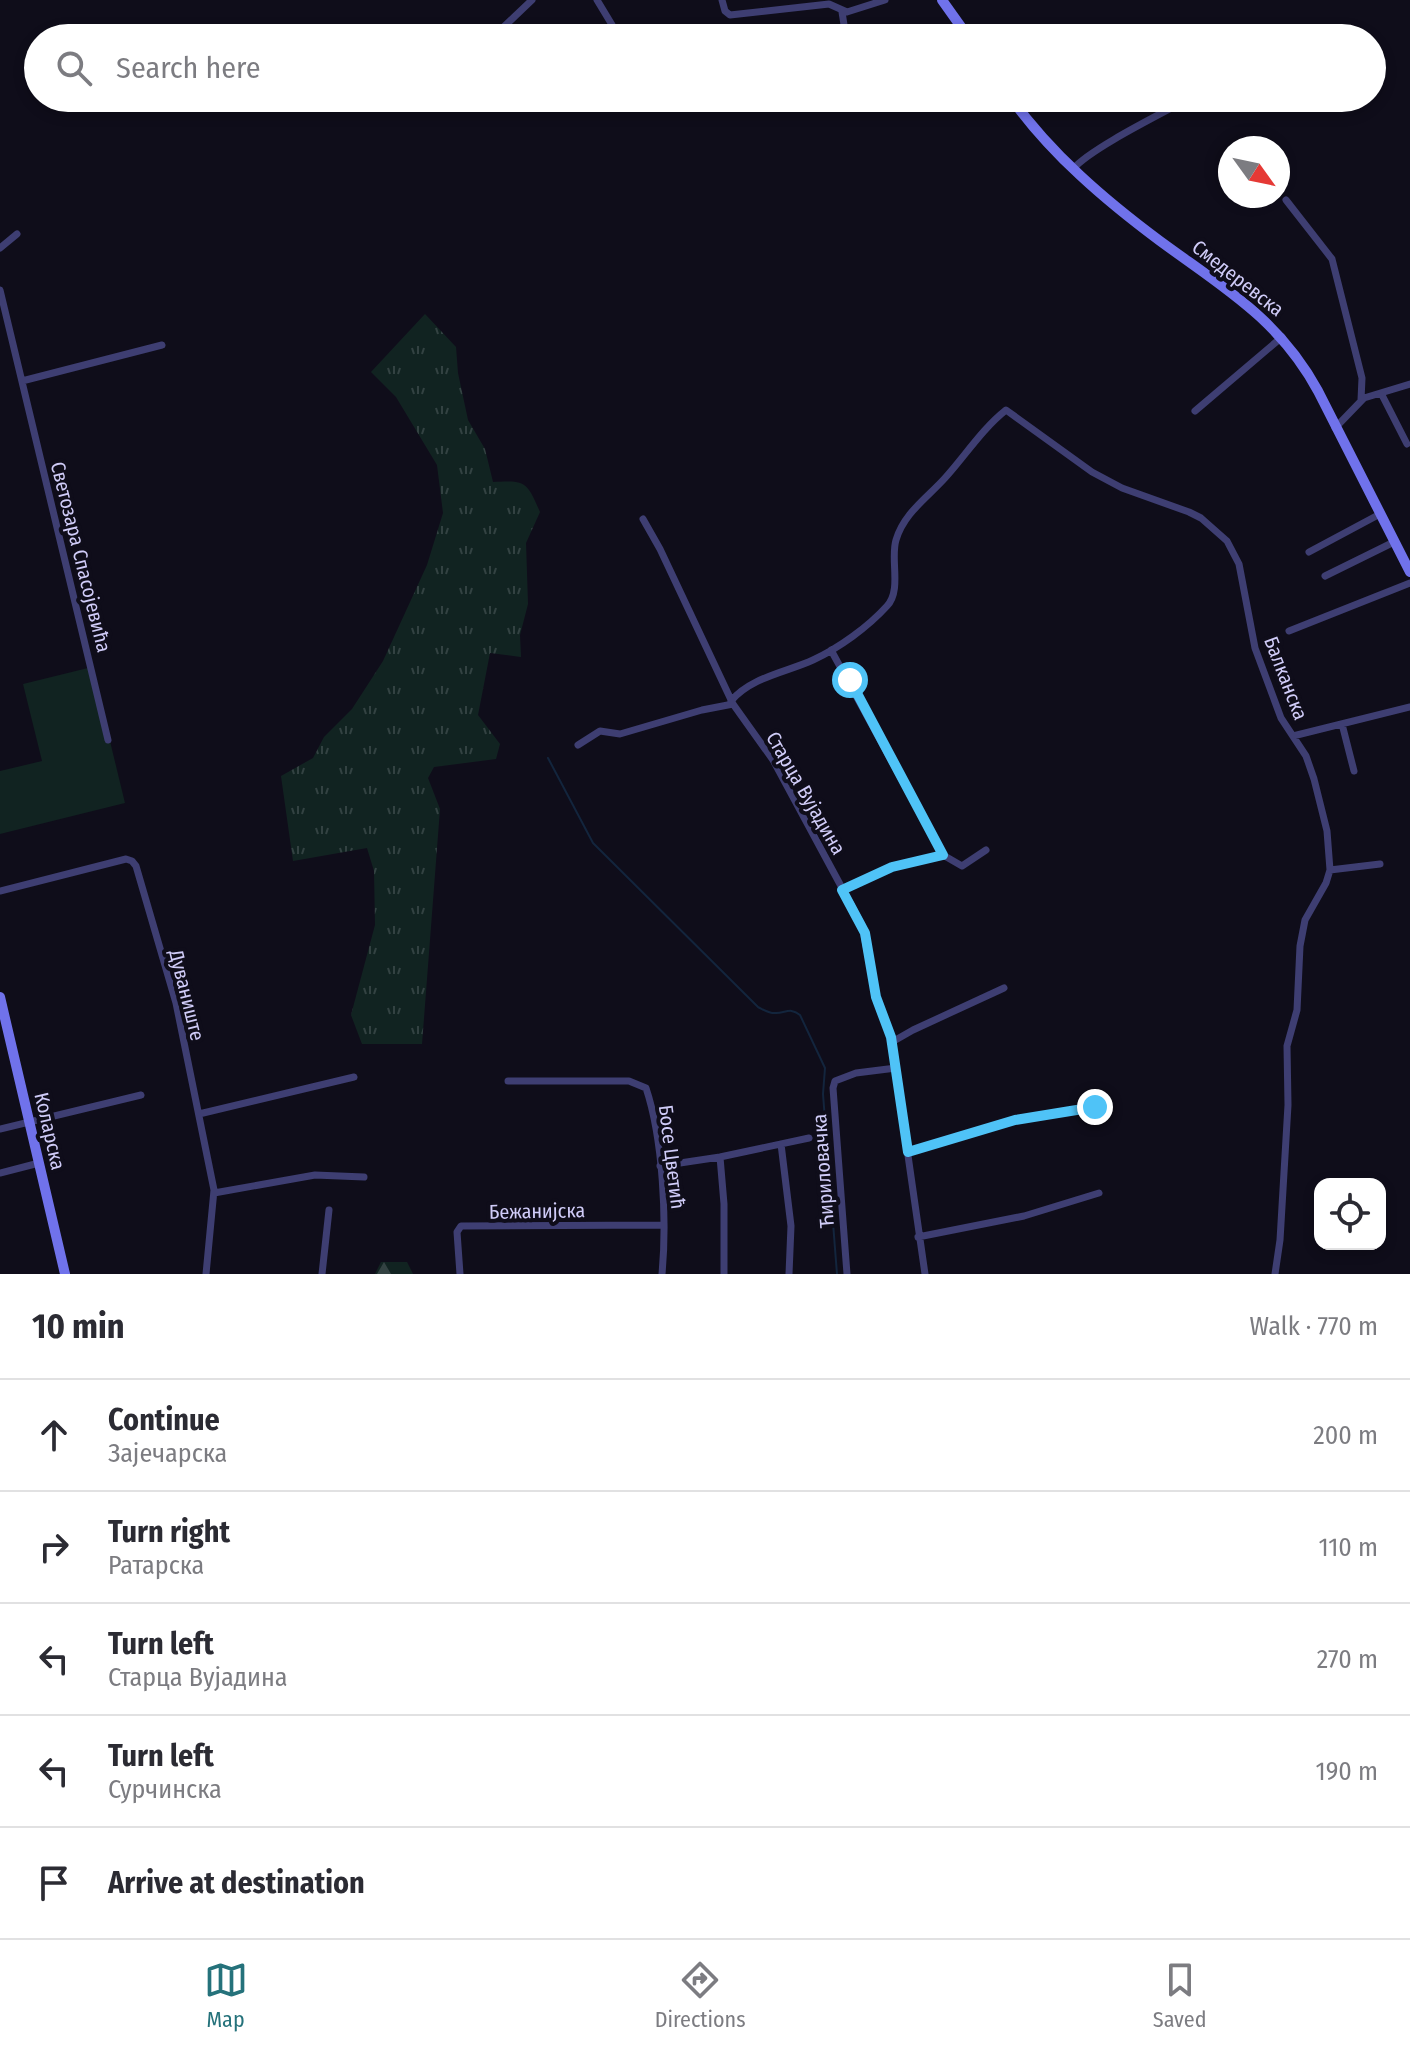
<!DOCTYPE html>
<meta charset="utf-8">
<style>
body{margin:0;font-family:"Fira Sans Condensed",sans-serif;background:#f7f7f7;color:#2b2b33}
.controls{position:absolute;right:24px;bottom:24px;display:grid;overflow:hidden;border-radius:16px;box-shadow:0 4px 12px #0003}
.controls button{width:72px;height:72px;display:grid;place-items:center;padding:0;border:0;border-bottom:2px solid #e1e1e2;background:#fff;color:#2b2b33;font:40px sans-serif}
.compass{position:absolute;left:1218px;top:136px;width:72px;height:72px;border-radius:50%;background:#fff;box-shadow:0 4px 12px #0003;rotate:123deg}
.stop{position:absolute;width:24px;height:24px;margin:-18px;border:6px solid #4fc3f7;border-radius:50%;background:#fff}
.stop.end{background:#4fc3f7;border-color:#fff;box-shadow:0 2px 8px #0008}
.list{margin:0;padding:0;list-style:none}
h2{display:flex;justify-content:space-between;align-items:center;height:104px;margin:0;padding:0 32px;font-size:34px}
h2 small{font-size:26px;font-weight:400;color:#7c7c81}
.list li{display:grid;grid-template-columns:52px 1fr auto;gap:24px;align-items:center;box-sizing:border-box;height:112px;padding:0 32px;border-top:2px solid #e1e1e2}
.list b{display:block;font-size:30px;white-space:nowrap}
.list p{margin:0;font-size:26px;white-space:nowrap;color:#7c7c81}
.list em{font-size:26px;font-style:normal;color:#7c7c81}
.icon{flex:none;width:44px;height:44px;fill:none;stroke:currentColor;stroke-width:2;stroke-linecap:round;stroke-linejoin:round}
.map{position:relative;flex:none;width:1410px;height:1274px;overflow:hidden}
.search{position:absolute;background:#fff;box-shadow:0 4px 12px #0003;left:24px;right:24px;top:24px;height:88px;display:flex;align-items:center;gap:20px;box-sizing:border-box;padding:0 28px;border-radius:44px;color:#7c7c81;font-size:30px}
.sheet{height:664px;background:#fff}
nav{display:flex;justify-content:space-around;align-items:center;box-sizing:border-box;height:112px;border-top:2px solid #e1e1e2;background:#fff;font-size:22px;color:#7c7c81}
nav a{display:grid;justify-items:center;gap:4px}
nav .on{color:#25727b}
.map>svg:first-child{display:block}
</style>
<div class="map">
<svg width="1410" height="1274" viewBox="0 0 1410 1274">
<defs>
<pattern id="grass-tufts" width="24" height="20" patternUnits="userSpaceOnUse" patternTransform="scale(2)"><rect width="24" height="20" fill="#112321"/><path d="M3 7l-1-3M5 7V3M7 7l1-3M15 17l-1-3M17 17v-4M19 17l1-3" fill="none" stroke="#334242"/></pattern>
<pattern id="forest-firs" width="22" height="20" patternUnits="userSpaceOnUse" patternTransform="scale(2)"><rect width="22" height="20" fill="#112321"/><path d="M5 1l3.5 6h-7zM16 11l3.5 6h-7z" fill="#334242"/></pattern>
</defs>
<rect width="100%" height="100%" fill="#0f0d1a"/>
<path fill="url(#grass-tufts)" d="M425 314 456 347 458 373 468 420 485 449 493 482C526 480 527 482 540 512L526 543 528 604 520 635 521 657 490 653 478 715 500 744 496 759 434 767 428 778 440 809 422 1044H362L351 1015 375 925 374 871 367 848 293 861 281 776 313 758 324 737 352 709 383 661 427 565 443 513 437 465 396 397 371 372Z"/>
<path fill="url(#forest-firs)" d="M381 1262H407L413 1274H375Z"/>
<path fill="#112321" d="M92 667 125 803 0 834V771L42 761 23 684Z"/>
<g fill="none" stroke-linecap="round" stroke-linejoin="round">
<path stroke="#13253d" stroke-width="2" d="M548 758 593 843 758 1007C764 1010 770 1014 776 1013 786 1013 790 1007 800 1015L825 1068 823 1094 837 1274"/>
<path stroke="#3e3e72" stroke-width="7" d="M597 0 620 38
M722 0 725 11 730 15 829 4 847 12 885 0
M492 38 532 0
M717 38 786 35 840 37 845 31 842 12
M1073 169C1091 148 1163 113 1190 98
M1286 200 1332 259 1362 378 1361 400
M0 248 17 234
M0 290 108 740
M22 381 162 345
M1381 393 1407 444
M1195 411 1282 337
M1335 428 1364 398 1410 384
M643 519 660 549 733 704 773 760 862 925 876 997 891 1037 925 1274
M1309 552 1380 514
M1325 576 1394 542
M1289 631 1410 583
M831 650 943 855
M731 701C751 677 787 672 813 660 839 648 868 627 887 606 902 590 890 559 896 540 904 513 927 498 945 478 965 456 982 429 1006 410L1092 472 1122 488 1189 512 1201 518 1227 541 1239 564 1255 648 1281 718 1306 756 1314 779 1327 831 1330 870 1326 883 1305 920 1300 946 1297 1010 1287 1046 1288 1105 1280 1240 1275 1274
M1342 724 1354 771
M1293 736 1410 707
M578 745 600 731 620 734 702 710 733 704
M1330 870 1380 864
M842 890 892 867 943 855 962 866 986 850
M0 891 126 859 132 861 136 866 176 1003 214 1190 206 1274
M892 1042 913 1030 1004 988
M508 1081H629L646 1088C663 1139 667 1220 662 1274
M199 1114 354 1077
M0 1129 141 1095
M781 1144 791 1226 789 1274
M908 1152 1015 1120 1095 1107
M720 1157 724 1204V1274
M660 1166 720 1157 809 1138
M0 1173 39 1163
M214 1193 315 1175 364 1177
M918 1237 1024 1216 1099 1193
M322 1274 329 1210
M460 1274 457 1232 461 1226 664 1225
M847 1274 833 1088 835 1081 856 1073 896 1068"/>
<path stroke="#7072eb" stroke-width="10" d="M942 0 969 38
M1011 98C1051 154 1105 200 1160 241 1224 288 1279 319 1318 391L1410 572
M0 997 65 1274"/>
</g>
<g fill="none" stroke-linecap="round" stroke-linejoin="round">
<path stroke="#4fc3f7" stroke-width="10" d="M850 680 943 855 892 867 842 890 865 933 876 997 891 1037 908 1152 1015 1120 1095 1107"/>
</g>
<g text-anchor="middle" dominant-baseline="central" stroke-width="8" stroke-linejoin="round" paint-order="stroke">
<g font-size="20" fill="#d0ccf8" stroke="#0f0d1a">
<text transform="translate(1238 278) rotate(38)">Смедеревска</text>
<text transform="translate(81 557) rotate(76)">Светозара Спасојевића</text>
<text transform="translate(1286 678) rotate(69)">Балканска</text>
<text transform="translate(806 793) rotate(60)">Старца Вујадина</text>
<text transform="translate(187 995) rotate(76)">Дуваниште</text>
<text transform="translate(50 1131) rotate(77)">Коларска</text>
<text transform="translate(672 1157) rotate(83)">Босе Цветић</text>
<text transform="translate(823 1171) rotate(-94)">Ћириловачка</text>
<text transform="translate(537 1211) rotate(-1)">Бежанијска</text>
</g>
</g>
</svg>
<div class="controls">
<button><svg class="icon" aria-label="locate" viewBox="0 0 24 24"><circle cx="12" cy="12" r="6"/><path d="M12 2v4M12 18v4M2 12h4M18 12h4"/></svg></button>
</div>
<svg class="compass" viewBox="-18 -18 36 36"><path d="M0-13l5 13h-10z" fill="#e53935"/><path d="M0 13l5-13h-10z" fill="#7c7c81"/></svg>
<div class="stop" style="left:850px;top:680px"></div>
<div class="stop end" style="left:1095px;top:1107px"></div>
<div class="search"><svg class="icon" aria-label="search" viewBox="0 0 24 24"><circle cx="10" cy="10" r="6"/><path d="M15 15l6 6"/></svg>Search here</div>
</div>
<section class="sheet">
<h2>10 min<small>Walk · 770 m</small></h2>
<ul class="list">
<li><svg class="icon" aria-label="ahead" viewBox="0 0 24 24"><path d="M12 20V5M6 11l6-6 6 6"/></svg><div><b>Continue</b><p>Зајечарска</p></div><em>200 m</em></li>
<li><svg class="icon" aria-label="right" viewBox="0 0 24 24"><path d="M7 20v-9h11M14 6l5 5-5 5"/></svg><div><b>Turn right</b><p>Ратарска</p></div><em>110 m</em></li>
<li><svg class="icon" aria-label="left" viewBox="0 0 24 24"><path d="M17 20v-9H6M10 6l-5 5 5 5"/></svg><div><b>Turn left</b><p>Старца Вујадина</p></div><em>270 m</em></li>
<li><svg class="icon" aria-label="left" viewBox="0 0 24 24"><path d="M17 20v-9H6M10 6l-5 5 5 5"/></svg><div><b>Turn left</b><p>Сурчинска</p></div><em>190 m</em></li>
<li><svg class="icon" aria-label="arrive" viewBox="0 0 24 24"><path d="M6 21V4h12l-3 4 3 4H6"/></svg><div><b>Arrive at destination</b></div></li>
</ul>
</section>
<nav>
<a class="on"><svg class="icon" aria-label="map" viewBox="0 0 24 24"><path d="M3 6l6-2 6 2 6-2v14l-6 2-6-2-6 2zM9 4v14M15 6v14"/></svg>Map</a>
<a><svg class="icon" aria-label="directions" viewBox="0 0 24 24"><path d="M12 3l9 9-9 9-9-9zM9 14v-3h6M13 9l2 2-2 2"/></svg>Directions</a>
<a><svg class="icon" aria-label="saved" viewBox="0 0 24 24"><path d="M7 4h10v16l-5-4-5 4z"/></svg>Saved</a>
</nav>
